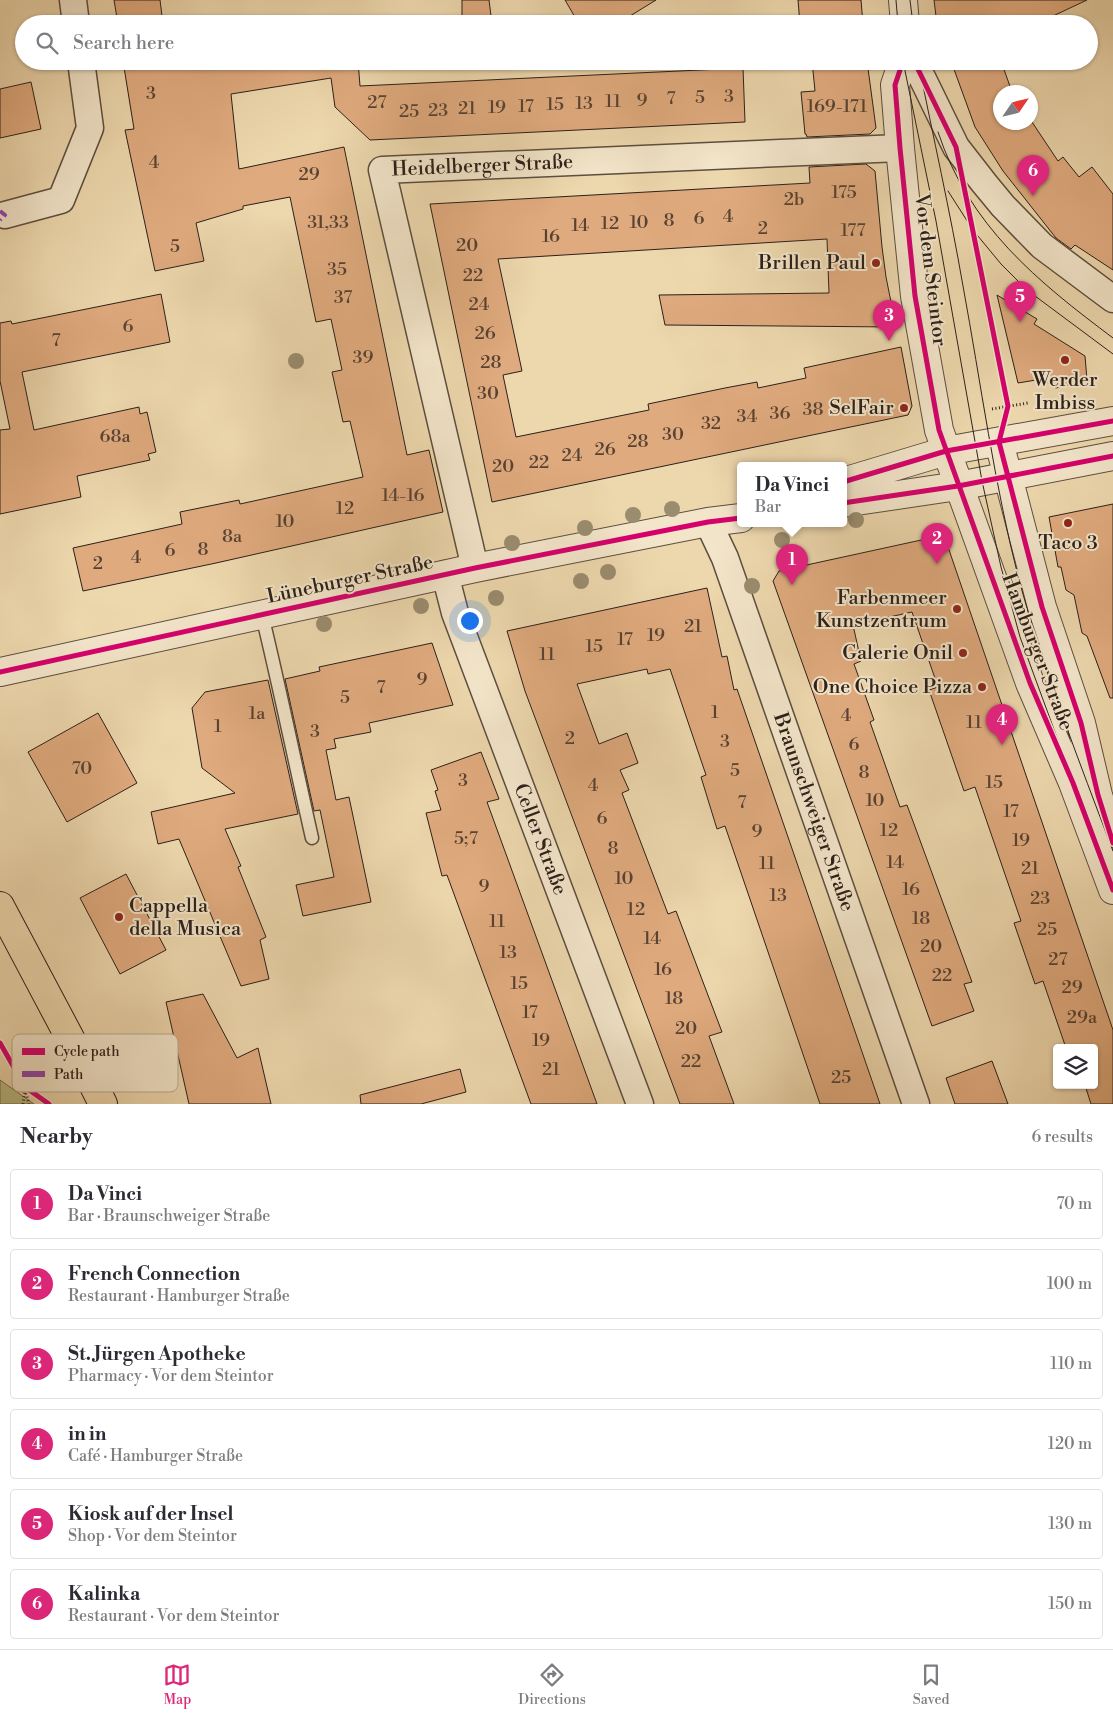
<!DOCTYPE html>
<meta charset="utf-8">
<style>
body{margin:0;font-family:"Libre Bodoni",serif;background:#f2f2f3;color:#2b2b33}
.controls{position:absolute;right:15px;bottom:15px;display:grid;overflow:hidden;border-radius:5px;box-shadow:0 1px 4px #0004}
.controls button{width:45px;height:45px;display:grid;place-items:center;padding:0;border:0;border-bottom:1px solid #e1e1e2;background:#fff;color:#2b2b33;font:25px sans-serif}
.compass{position:absolute;left:993px;top:85px;width:45px;height:45px;border-radius:50%;background:#fff;box-shadow:0 1px 4px #0004;rotate:55deg}
.you{position:absolute;left:469px;top:620px;width:18px;height:18px;margin:-12px;border:4px solid #fff;border-radius:50%;background:#1a73e8;box-shadow:0 0 0 8px #1a73e833}
.badge{display:grid;place-items:center;width:32px;height:32px;border-radius:50%;background:#db2777;color:#fff;font-size:16px;font-weight:700}
.pin{position:absolute;translate:-50% -41px;filter:drop-shadow(0 1px 2px #0008)}
.pin::after{content:'';position:absolute;top:26px;width:18px;height:15px;background:inherit;clip-path:polygon(0 0,100% 0,50% 100%)}
.popup{position:absolute;left:737px;top:462px;width:110px;height:65px;box-sizing:border-box;display:grid;place-content:center;border-radius:5px;background:#fff;filter:drop-shadow(0 1px 4px #0005);font-size:16px;white-space:nowrap;color:#7c7c81}
.popup b{font-size:19px;color:#2b2b33}
.popup::after{content:'';position:absolute;left:50%;top:100%;margin-left:-10px;border:10px solid transparent;border-top-color:#fff}
.list{margin:0;padding:0;list-style:none}
h2{display:flex;justify-content:space-between;align-items:center;height:65px;margin:0;padding:0 20px;font-size:21px}
h2 small{font-size:16px;font-weight:400;color:#7c7c81}
.list li{display:grid;grid-template-columns:32px 1fr auto;gap:15px;align-items:center;box-sizing:border-box;height:70px;margin:0 10px 10px;padding:0 10px;border:1px solid #e1e1e2;border-radius:5px}
.list b{display:block;font-size:19px;white-space:nowrap}
.list p{margin:0;font-size:16px;white-space:nowrap;color:#7c7c81}
.list em{font-size:16px;font-style:normal;color:#7c7c81}
.icon{flex:none;width:28px;height:28px;fill:none;stroke:currentColor;stroke-width:2;stroke-linecap:round;stroke-linejoin:round}
.map{position:relative;flex:none;width:1113px;height:1104px;overflow:hidden}
.search{position:absolute;background:#fff;box-shadow:0 1px 4px #0004;left:15px;right:15px;top:15px;height:55px;display:flex;align-items:center;gap:12px;box-sizing:border-box;padding:0 18px;border-radius:28px;color:#7c7c81;font-size:19px}
.sheet{height:545px;background:#fff}
nav{display:flex;justify-content:space-around;align-items:center;box-sizing:border-box;height:70px;border-top:1px solid #e1e1e2;background:#fff;font-size:14px;color:#7c7c81}
nav a{display:grid;justify-items:center;gap:2px}
nav .on{color:#db2777}
.map>svg:first-child{display:block}
</style>
<div class="map">
<svg width="1113" height="1104" viewBox="0 0 1113 1104">
<rect width="100%" height="100%" fill="#edd7ad"/>
<filter id="stains"><feTurbulence type="fractalNoise" baseFrequency=".004" numOctaves="4"/><feColorMatrix values="0 0 0 0 .2 0 0 0 0 .09 0 0 0 0 .02 0 0 0 .5 -.17"/></filter>
<radialGradient id="worn" r=".72"><stop offset=".6" stop-color="#630" stop-opacity="0"/><stop offset="1" stop-color="#630" stop-opacity=".3"/></radialGradient>
<path fill="#bcbd87" stroke="#746e50" d="M0 1080 34 1104H0Z"/>
<path fill="#dfaa7e" stroke="#2b201a" d="M114 0H160L163 24H118Z
M462 0H489L492 24H462Z
M565 0H656L617 24H579Z
M798 0H861L863 24H800Z
M934 0H1087L1036 24H937Z
M123 61H230V67L259 61H358L360 86 743 68 745 122 370 140 335 107 331 78 231 94 239 169 344 147 407 455 429 450 443 512 216 563 83 591 73 548 182 524 180 512 239 500 240 504 363 477 350 421 343 422 332 372 342 370 331 319 316 322 290 197 243 206V209L196 223 204 261 155 271 125 130 134 129Z
M812 61H867L876 128 870 134 807 137 806 134H805L801 92 815 91Z
M951 61H1001L1012 92H1000V122H1032L1058 161 1063 157 1079 177 1092 167 1113 194V270L1075 245 1071 249 1056 238 1003 171 975 127Z
M31 82 41 129 0 138V89Z
M866 164 875 171 882 247 886 277 896 327 665 325 659 295 829 293 827 239 498 259 522 371 503 375 516 437 649 410 648 404 725 388 757 382 758 388 806 378 804 368 901 347 912 406 908 415 492 502 430 204 810 183 809 167Z
M161 294 170 342 22 372 34 430 139 407 140 414 147 412 156 452 148 454 150 460 77 476 81 497 0 514V430L10 429 0 381V323L11 321 12 324Z
M997 295 1037 319 1034 324 1085 356 1087 380 1056 388 1042 379 1018 383Z
M1113 504V698H1110L1087 636 1082 633 1074 595 1066 590 1061 567H1058L1049 517Z
M935 537 947 544 1113 1030V1104H1091L1085 1085H1094V1048H1066L1043 981 1035 984 1014 923 1021 921 975 787 964 791 929 690 938 687 912 612 853 625 861 661 854 664 874 720 870 722 900 807 907 805 972 982 964 984 974 1011 932 1026 773 581 779 571Z
M707 588 722 657 727 656 734 690 737 689 880 1104H820L725 826 717 829 701 777 706 775 670 669 648 674 647 669 577 684 599 744 627 733 638 763 620 770 629 790 622 793 668 914 676 911 722 1032 709 1036 734 1104H680L525 691 507 631Z
M432 643 453 705 369 723 371 732 334 739 336 748 326 750 336 800 349 797 371 902 303 916 296 885 334 877 320 810 314 811 285 679 320 671 319 667Z
M268 680 298 814 225 829 241 866 238 867 266 937 260 940 269 979 241 986 179 839 158 844 151 812 235 793 202 768 192 708 205 692Z
M98 713 137 783 67 822 28 752Z
M481 752 499 799 487 802 597 1104H531L447 875 442 876 426 813 441 810 435 791 438 790 431 770Z
M126 874 166 950 120 974 80 898Z
M203 994 237 1058 258 1048 271 1104H189L166 1002Z
M992 1061 1008 1104H955L946 1078Z
M460 1069 466 1092 421 1104H361L360 1095Z"/>
<g fill="none" stroke-linecap="round" stroke-linejoin="round">
<g stroke="#5c4e3f" stroke-width="15">
<path id="service" d="M262 615C280 689 295 763 312 838"/>
</g>
<g stroke="#5c4e3f" stroke-width="29">
<g id="minor">
<path d="M73 0 76 24"/>
<path d="M914 61 956 147 984 183 1003 206 1042 246 1113 299"/>
<path d="M5 215 61 200 90 128 81 61"/>
<path id="s1" d="M708 522 725 558 916 1104"/>
<path id="s2" d="M475 568 382 170 900 148"/>
<path id="s3" d="M445 574 455 613 640 1104"/>
</g>
</g>
<g stroke="#5c4e3f" stroke-width="30">
<path id="tertiary" d="M903 0 905 24
M903 61 895 85 900 148 915 296 939 430 1030 683 1073 783 1113 890
M999 442 1042 607 1081 723 1098 795 1109 829
M843 482 946 451 1113 421
M843 503 958 486 1113 456
M0 672 475 568 708 522 741 518"/>
</g>
<g stroke="#2b201a" stroke-width="30">
<path id="primary" d="M0 906 71 1040 103 1104"/>
</g>
<path stroke="#2b201a" stroke-width="3" stroke-dasharray="1 2.5" stroke-linecap="butt" d="M992 409 1028 403
M25 1090 29 1104
M23 1104 25 1087 49 1062"/>
<use href="#service" stroke="#f3e5ca" stroke-width="12"/>
<use href="#minor" stroke="#f3e5ca" stroke-width="26"/>
<use href="#tertiary" stroke="#f3e5ca" stroke-width="28"/>
<use href="#primary" stroke="#edd7ad" stroke-width="28"/>
<path stroke="#2b201a" stroke-width="1" d="M896 0 898 24
M910 0 913 24
M903 61 936 221 982 481 1001 567 1020 637 1113 890
M918 61C933 136 950 211 963 286 981 384 994 483 1019 580 1044 672 1079 761 1113 851
M938 132C969 226 1037 281 1113 338
M948 191 973 230 1001 264 1027 290 1113 354"/>
<path stroke="#8e44ad" stroke-width="4" stroke-dasharray="8 4" stroke-linecap="butt" d="M0 211 5 215 0 220"/>
<g stroke="#f3e5ca" stroke-width="8">
<path id="cycleway" d="M903 61 895 85 900 148 915 296 939 430 1030 683 1073 783 1113 890
M914 61 956 147 1008 406 999 442
M999 442 1042 607 1081 723 1098 795 1113 843
M843 482 946 451 1113 421
M843 503 958 486 1113 456
M0 672 475 568 708 522 741 518
M0 1043 25 1087 49 1104"/>
</g>
<use href="#cycleway" stroke="#d6006c" stroke-width="5"/>
</g>
<g fill="#9a8c6e">
<circle cx="296" cy="361" r="8"/>
<circle cx="672" cy="509" r="8"/>
<circle cx="633" cy="515" r="8"/>
<circle cx="856" cy="520" r="8"/>
<circle cx="585" cy="528" r="8"/>
<circle cx="782" cy="540" r="8"/>
<circle cx="512" cy="543" r="8"/>
<circle cx="608" cy="572" r="8"/>
<circle cx="581" cy="581" r="8"/>
<circle cx="752" cy="586" r="8"/>
<circle cx="496" cy="598" r="8"/>
<circle cx="421" cy="606" r="8"/>
<circle cx="324" cy="624" r="8"/>
</g>
<g fill="#8f2418" stroke="#f3e5ca" stroke-width="2">
<circle cx="876" cy="263" r="5"/>
<circle cx="1065" cy="360" r="5"/>
<circle cx="904" cy="408" r="5"/>
<circle cx="1068" cy="523" r="5"/>
<circle cx="957" cy="609" r="5"/>
<circle cx="963" cy="653" r="5"/>
<circle cx="982" cy="687" r="5"/>
<circle cx="119" cy="917" r="5"/>
</g>
<g text-anchor="middle" dominant-baseline="central" stroke-width="4" stroke-linejoin="round" paint-order="stroke">
<g font-size="18" fill="#584233">
<text x="151" y="93">3</text>
<text x="729" y="96">3</text>
<text x="700" y="97">5</text>
<text x="671" y="98">7</text>
<text x="642" y="100">9</text>
<text x="613" y="101">11</text>
<text x="377" y="102">27</text>
<text x="584" y="103">13</text>
<text x="555" y="104">15</text>
<text x="526" y="106">17</text>
<text x="837" y="106">169-171</text>
<text x="497" y="107">19</text>
<text x="467" y="108">21</text>
<text x="438" y="110">23</text>
<text x="409" y="111">25</text>
<text x="154" y="162">4</text>
<text x="309" y="174">29</text>
<text x="844" y="192">175</text>
<text x="794" y="199">2b</text>
<text x="728" y="216">4</text>
<text x="699" y="218">6</text>
<text x="669" y="220">8</text>
<text x="328" y="222">31,33</text>
<text x="639" y="222">10</text>
<text x="610" y="223">12</text>
<text x="580" y="225">14</text>
<text x="763" y="228">2</text>
<text x="853" y="230">177</text>
<text x="551" y="236">16</text>
<text x="467" y="245">20</text>
<text x="175" y="246">5</text>
<text x="337" y="269">35</text>
<text x="473" y="275">22</text>
<text x="343" y="297">37</text>
<text x="479" y="304">24</text>
<text x="128" y="326">6</text>
<text x="485" y="333">26</text>
<text x="56" y="340">7</text>
<text x="363" y="357">39</text>
<text x="491" y="362">28</text>
<text x="488" y="393">30</text>
<text x="813" y="409">38</text>
<text x="780" y="413">36</text>
<text x="747" y="416">34</text>
<text x="711" y="423">32</text>
<text x="673" y="434">30</text>
<text x="115" y="436">68a</text>
<text x="638" y="441">28</text>
<text x="605" y="449">26</text>
<text x="572" y="455">24</text>
<text x="539" y="462">22</text>
<text x="503" y="466">20</text>
<text x="403" y="495">14-16</text>
<text x="345" y="508">12</text>
<text x="285" y="521">10</text>
<text x="232" y="536">8a</text>
<text x="203" y="549">8</text>
<text x="170" y="550">6</text>
<text x="136" y="557">4</text>
<text x="98" y="563">2</text>
<text x="693" y="626">21</text>
<text x="656" y="635">19</text>
<text x="625" y="639">17</text>
<text x="594" y="646">15</text>
<text x="547" y="654">11</text>
<text x="422" y="679">9</text>
<text x="381" y="687">7</text>
<text x="345" y="697">5</text>
<text x="715" y="712">1</text>
<text x="257" y="713">1a</text>
<text x="846" y="715">4</text>
<text x="974" y="722">11</text>
<text x="218" y="726">1</text>
<text x="315" y="731">3</text>
<text x="570" y="738">2</text>
<text x="725" y="741">3</text>
<text x="854" y="744">6</text>
<text x="82" y="768">70</text>
<text x="735" y="770">5</text>
<text x="864" y="772">8</text>
<text x="463" y="780">3</text>
<text x="994" y="782">15</text>
<text x="593" y="785">4</text>
<text x="875" y="800">10</text>
<text x="742" y="802">7</text>
<text x="1011" y="811">17</text>
<text x="602" y="818">6</text>
<text x="889" y="830">12</text>
<text x="757" y="831">9</text>
<text x="466" y="838">5;7</text>
<text x="1021" y="840">19</text>
<text x="613" y="848">8</text>
<text x="895" y="862">14</text>
<text x="767" y="863">11</text>
<text x="1030" y="868">21</text>
<text x="624" y="878">10</text>
<text x="484" y="886">9</text>
<text x="911" y="889">16</text>
<text x="778" y="895">13</text>
<text x="1040" y="898">23</text>
<text x="636" y="909">12</text>
<text x="921" y="918">18</text>
<text x="497" y="921">11</text>
<text x="1047" y="929">25</text>
<text x="652" y="938">14</text>
<text x="931" y="946">20</text>
<text x="508" y="952">13</text>
<text x="1058" y="959">27</text>
<text x="663" y="969">16</text>
<text x="942" y="975">22</text>
<text x="519" y="983">15</text>
<text x="1072" y="987">29</text>
<text x="674" y="998">18</text>
<text x="530" y="1012">17</text>
<text x="1082" y="1017">29a</text>
<text x="686" y="1028">20</text>
<text x="541" y="1040">19</text>
<text x="691" y="1061">22</text>
<text x="551" y="1069">21</text>
<text x="841" y="1077">25</text>
</g>
<g font-size="20" fill="#2b201a" stroke="#f3e5ca">
<text stroke="none"><textPath href="#s2" startOffset="509">Heidelberger Straße</textPath></text>
<text transform="translate(930 270) rotate(83)">Vor dem Steintor</text>
<text transform="translate(350 580) rotate(-12)">Lüneburger Straße</text>
<text transform="translate(1037 652) rotate(69)">Hamburger Straße</text>
<text stroke="none"><textPath href="#s1" startOffset="309">Braunschweiger Straße</textPath></text>
<text stroke="none"><textPath href="#s3" startOffset="282">Celler Straße</textPath></text>
</g>
<g font-size="20" fill="#2b201a" stroke="#f3e5ca" text-anchor="end">
<text x="866" y="263">Brillen Paul</text>
<text x="1065" y="380" text-anchor="middle">Werder<tspan x="1065" dy="23">Imbiss</tspan></text>
<text x="894" y="408">SelFair</text>
<text x="1068" y="543" text-anchor="middle">Taco 3</text>
<text x="947" y="598">Farbenmeer<tspan x="947" dy="23">Kunstzentrum</tspan></text>
<text x="953" y="653">Galerie Onil</text>
<text x="972" y="687">One Choice Pizza</text>
<text x="129" y="906" text-anchor="start">Cappella<tspan x="129" dy="23">della Musica</tspan></text>
</g>
</g>
<rect x="12" y="1034" width="166" height="58" rx="8" fill="#f3e5ca" stroke="#b7aa95" stroke-width="1"/>
<rect x="22" y="1048" width="23" height="7" fill="#d6006c"/>
<rect x="22" y="1071" width="23" height="6" fill="#8e44ad"/>
<g font-size="14" fill="#2b201a">
<text x="54" y="1056">Cycle path</text>
<text x="54" y="1079">Path</text>
</g>
<rect width="100%" height="100%" filter="url(#stains)"/>
<rect width="100%" height="100%" fill="url(#worn)"/>
</svg>
<div class="controls">
<button><svg class="icon" aria-label="layers" viewBox="0 0 24 24"><path d="M12 4l9 5-9 5-9-5zM3 14l9 5 9-5"/></svg></button>
</div>
<svg class="compass" viewBox="-18 -18 36 36"><path d="M0-13l5 13h-10z" fill="#e53935"/><path d="M0 13l5-13h-10z" fill="#7c7c81"/></svg>
<div class="you"></div>
<div class="pin badge" style="left:792px;top:585px">1</div>
<div class="popup"><b>Da Vinci</b>Bar</div>
<div class="pin badge" style="left:937px;top:564px">2</div>
<div class="pin badge" style="left:889px;top:341px">3</div>
<div class="pin badge" style="left:1002px;top:745px">4</div>
<div class="pin badge" style="left:1020px;top:322px">5</div>
<div class="pin badge" style="left:1033px;top:196px">6</div>
<div class="search"><svg class="icon" aria-label="search" viewBox="0 0 24 24"><circle cx="10" cy="10" r="6"/><path d="M15 15l6 6"/></svg>Search here</div>
</div>
<section class="sheet">
<h2>Nearby<small>6 results</small></h2>
<ul class="list">
<li><span class="badge">1</span><div><b>Da Vinci</b><p>Bar · Braunschweiger Straße</p></div><em>70 m</em></li>
<li><span class="badge">2</span><div><b>French Connection</b><p>Restaurant · Hamburger Straße</p></div><em>100 m</em></li>
<li><span class="badge">3</span><div><b>St. Jürgen Apotheke</b><p>Pharmacy · Vor dem Steintor</p></div><em>110 m</em></li>
<li><span class="badge">4</span><div><b>in in</b><p>Café · Hamburger Straße</p></div><em>120 m</em></li>
<li><span class="badge">5</span><div><b>Kiosk auf der Insel</b><p>Shop · Vor dem Steintor</p></div><em>130 m</em></li>
<li><span class="badge">6</span><div><b>Kalinka</b><p>Restaurant · Vor dem Steintor</p></div><em>150 m</em></li>
</ul>
</section>
<nav>
<a class="on"><svg class="icon" aria-label="map" viewBox="0 0 24 24"><path d="M3 6l6-2 6 2 6-2v14l-6 2-6-2-6 2zM9 4v14M15 6v14"/></svg>Map</a>
<a><svg class="icon" aria-label="directions" viewBox="0 0 24 24"><path d="M12 3l9 9-9 9-9-9zM9 14v-3h6M13 9l2 2-2 2"/></svg>Directions</a>
<a><svg class="icon" aria-label="saved" viewBox="0 0 24 24"><path d="M7 4h10v16l-5-4-5 4z"/></svg>Saved</a>
</nav>
